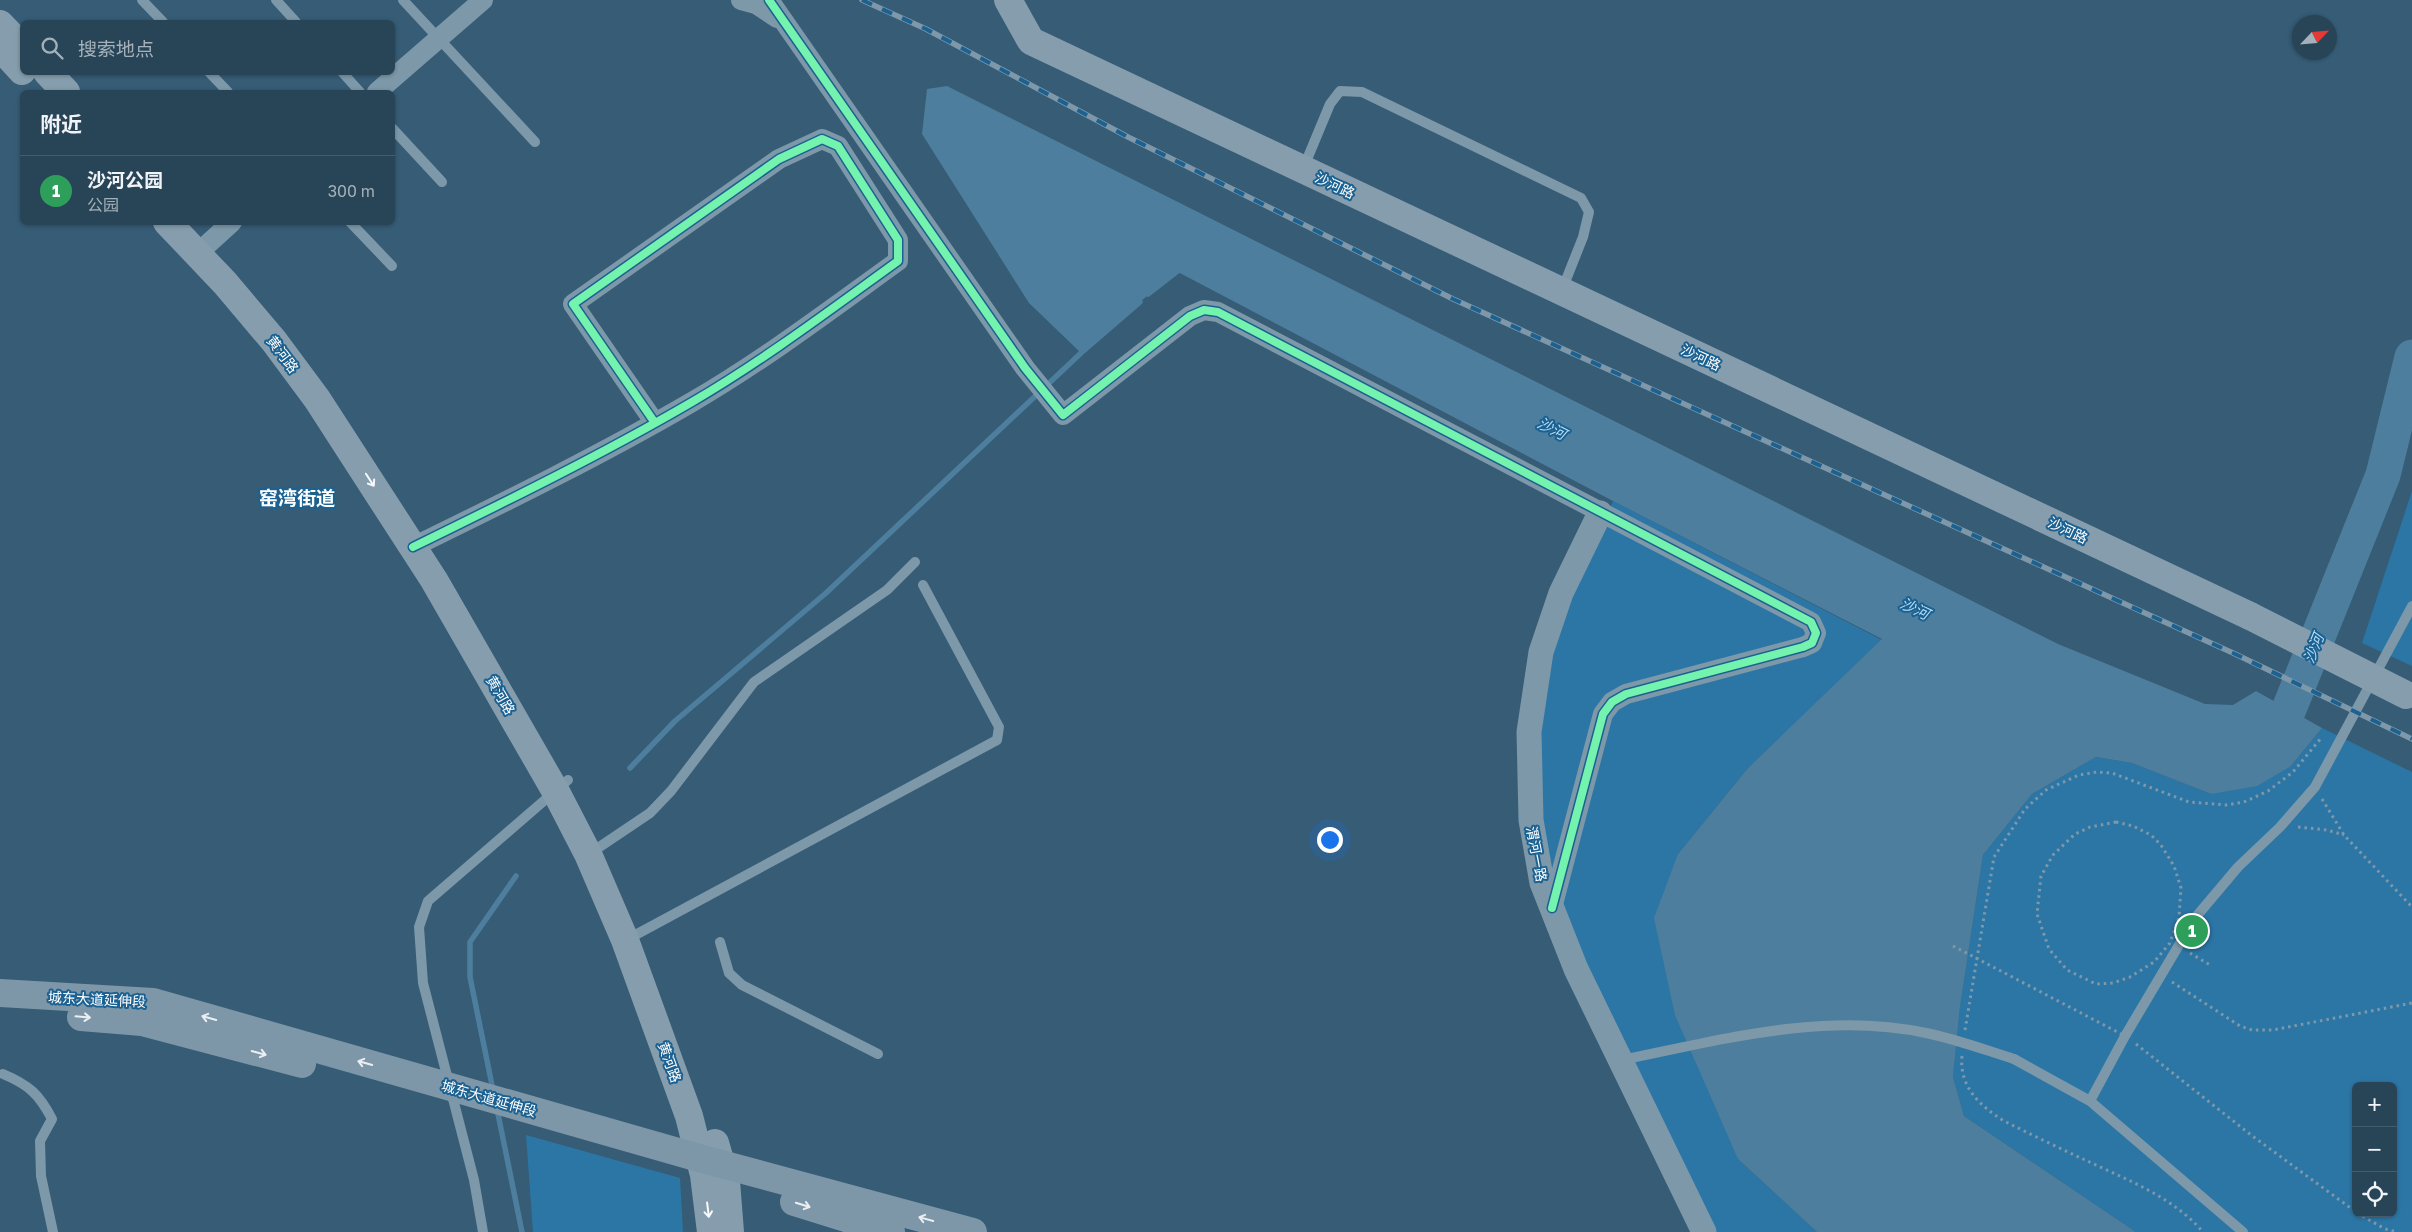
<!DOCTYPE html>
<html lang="zh">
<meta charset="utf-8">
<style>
body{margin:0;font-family:"Golos Text","Noto Sans SC",sans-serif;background:#344f61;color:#f1f3f6}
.controls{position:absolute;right:15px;bottom:15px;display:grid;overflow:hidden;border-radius:8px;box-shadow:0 1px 4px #0004}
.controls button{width:45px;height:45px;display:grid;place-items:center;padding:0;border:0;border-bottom:1px solid #445d6e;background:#284558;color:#f1f3f6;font:25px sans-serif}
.compass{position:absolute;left:2292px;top:15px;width:45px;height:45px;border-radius:50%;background:#284558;box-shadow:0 1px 4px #0004;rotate:64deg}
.you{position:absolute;left:1329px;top:839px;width:18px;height:18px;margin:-12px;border:4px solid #fff;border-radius:50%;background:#1a73e8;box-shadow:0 0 0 8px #1a73e833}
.badge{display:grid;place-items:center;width:32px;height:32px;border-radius:50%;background:#b9c6cf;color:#fff;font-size:16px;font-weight:700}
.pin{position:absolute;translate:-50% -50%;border:2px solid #fff;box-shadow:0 1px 5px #0006}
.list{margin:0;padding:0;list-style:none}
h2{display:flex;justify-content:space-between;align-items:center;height:65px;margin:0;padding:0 20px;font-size:21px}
h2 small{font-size:16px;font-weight:400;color:#a5b1ba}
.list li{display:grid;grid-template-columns:32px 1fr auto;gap:15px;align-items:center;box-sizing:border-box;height:70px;padding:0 20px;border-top:1px solid #445d6e}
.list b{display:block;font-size:19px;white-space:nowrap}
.list p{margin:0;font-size:16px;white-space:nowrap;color:#a5b1ba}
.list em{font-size:16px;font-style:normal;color:#a5b1ba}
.icon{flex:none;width:28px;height:28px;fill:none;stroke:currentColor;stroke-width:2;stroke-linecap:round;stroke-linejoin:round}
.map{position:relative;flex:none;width:2412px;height:1232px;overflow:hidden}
.search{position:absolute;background:#284558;box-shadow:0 1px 4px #0004;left:20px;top:20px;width:375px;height:55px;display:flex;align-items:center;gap:12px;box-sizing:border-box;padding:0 18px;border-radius:8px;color:#a5b1ba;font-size:19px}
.panel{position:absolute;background:#284558;box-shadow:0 1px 4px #0004;left:20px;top:90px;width:375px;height:135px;border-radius:8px}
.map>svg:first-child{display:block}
</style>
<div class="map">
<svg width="2412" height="1232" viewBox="0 0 2412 1232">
<rect width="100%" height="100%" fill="#365c76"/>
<path fill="#2c76a6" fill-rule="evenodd" d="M2412 491V666L2362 643Z
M1613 501 1882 640 1748 768 1678 854 1738 1159 1817 1232H1706L1561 907 1538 821 1537 739 1545 677 1567 598Z
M2322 728 2412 772V1232H2136L1964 1116 1953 1077 1960 1007 1983 855 2032 794 2096 757 2132 763 2211 794 2291 766ZM2356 1086H2393V1213H2356Z
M526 1135 680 1178 683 1232H533Z"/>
<path fill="#4e7e9e" d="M947 86 2058 644 2205 704 2233 705 2256 691 2322 728 2291 766 2257 786 2211 794 2132 763 2096 757 2032 794 1983 855 1960 1007 1953 1077 1964 1116 2136 1232H1817L1738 1159 1675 1015 1654 918 1678 854 1748 768 1882 639 1613 501 1176 271 1081 353 1029 303 922 134 927 89Z"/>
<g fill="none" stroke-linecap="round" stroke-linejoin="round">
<path stroke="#4e7e9e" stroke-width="5.5" d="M1148 294 1180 269
M630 768 675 721 826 593 1081 353 1140 302
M493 1090 470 977V942L516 876
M497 1109 522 1232"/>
<path stroke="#4e7e9e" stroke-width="35" d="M2252 730 2283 724 2383 475 2412 357"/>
<path stroke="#7d98a9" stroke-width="3" stroke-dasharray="2.5 4" stroke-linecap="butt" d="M2322 799 2344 835 2412 907
M2116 822 2133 826 2151 835 2161 845 2174 866 2181 888 2179 917 2170 943 2154 962 2130 977 2113 983 2096 984 2067 970 2049 949 2037 914 2041 876 2053 855 2075 834 2090 827Z
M2298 827 2327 830 2344 835
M2190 953 2210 965
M2172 982 2240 1026 2252 1030H2273L2412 1003
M1965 1030 1994 857 2025 809 2046 790 2079 775 2097 772 2112 773 2189 802 2226 805 2244 802 2268 791 2293 772 2322 737
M2136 1044 2251 1135 2356 1212
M1962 1056C1959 1087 1980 1106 2004 1121 2030 1134 2057 1147 2083 1159 2125 1179 2172 1196 2203 1232
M2357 1213 2385 1229 2397 1232"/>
<path stroke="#7d98a9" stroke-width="10" d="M142 0 163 22
M276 0 296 22
M403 0 535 142
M209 72 228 92
M342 72 360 92
M392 128 442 182
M1303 169 1330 104 1340 91 1362 92 1581 198 1589 212 1583 237 1562 290
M350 222 392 266
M589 854 650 813 671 791 754 682 887 590 915 562
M626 940 997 740 999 727 923 585
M720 942 729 973 742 985 878 1054
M2014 1059 2090 1101 2243 1232
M3 1074C29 1085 39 1094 52 1119L40 1141 41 1176 53 1232
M2090 1101 2125 1036 2195 918 2238 867 2280 827 2315 787 2412 606
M483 1232 474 1180 423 983 419 927 428 901 568 780"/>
<path stroke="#7d98a9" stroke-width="20" d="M741 0 756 4 777 18
M769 0 1025 368 1063 415 1190 316 1204 310 1218 312 1811 622 1816 633 1812 643 1803 647 1626 694 1612 702 1603 714 1552 908
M377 92 483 0
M197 254 232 222
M413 547C507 501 601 455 692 402 764 360 830 310 898 261V240L838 146 822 139 779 159 573 304 655 423"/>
<path stroke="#7d98a9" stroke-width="25" d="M1600 513 1561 593 1541 652 1529 732 1531 820 1542 883 1576 969 1704 1232"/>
<path stroke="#869dad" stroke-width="28" d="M1008 0 1031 41 2250 616
M0 24 22 47
M0 47 22 71
M47 72 66 92
M167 222 225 283 274 341 317 399 434 580 556 792 588 854 625 940 689 1116 704 1175 711 1232
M715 1143 726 1181 730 1232"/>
<path stroke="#7d97a8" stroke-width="28" d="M0 993 153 1002 699 1158 973 1232
M81 1017 142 1022 302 1064
M794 1202 891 1232"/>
<g stroke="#7e98a9" stroke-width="5.5">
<path id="rail" d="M862 0 926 29 1128 137 1453 299 2233 653 2412 739"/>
</g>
<use href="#rail" stroke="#1b6191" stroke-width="4" stroke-dasharray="11" stroke-linecap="butt"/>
<path stroke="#7d98a9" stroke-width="3" stroke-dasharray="2.5 4" stroke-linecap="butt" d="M1953 946 2125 1036"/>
<path stroke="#7d98a9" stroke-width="10" d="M1622 1060C1721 1040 1825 1011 1926 1033 1956 1039 1985 1050 2014 1059"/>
<path stroke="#869dad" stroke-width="28" d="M2250 616 2406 695"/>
<g stroke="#1b6191" stroke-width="11">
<path id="cycleway" d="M769 0 1025 368 1063 415 1190 316 1204 310 1218 312 1811 622 1816 633 1812 643 1803 647 1626 694 1612 702 1603 714 1552 908
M413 547C507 501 601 455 692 402 764 360 830 310 898 261V240L838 146 822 139 779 159 573 304 655 423"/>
</g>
<use href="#cycleway" stroke="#73f3ae" stroke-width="8"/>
</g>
<defs><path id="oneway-shaft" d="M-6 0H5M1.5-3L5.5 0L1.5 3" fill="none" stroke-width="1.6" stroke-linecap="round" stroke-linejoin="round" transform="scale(1.25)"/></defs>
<g stroke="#f9fafb">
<use href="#oneway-shaft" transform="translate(370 480) rotate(57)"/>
<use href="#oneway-shaft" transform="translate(708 1210) rotate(83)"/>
</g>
<g stroke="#eceff2">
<use href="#oneway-shaft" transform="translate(83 1017) rotate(5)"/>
<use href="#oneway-shaft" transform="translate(209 1018) rotate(-164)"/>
<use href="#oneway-shaft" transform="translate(259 1053) rotate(15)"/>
<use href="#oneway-shaft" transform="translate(365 1063) rotate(-164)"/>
<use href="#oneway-shaft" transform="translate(803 1205) rotate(17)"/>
<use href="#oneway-shaft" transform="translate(926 1219) rotate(-165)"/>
</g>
<g text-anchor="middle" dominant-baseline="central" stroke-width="4" stroke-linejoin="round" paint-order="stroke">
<g font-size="14" fill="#fff" stroke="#1b6191">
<text transform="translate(1335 185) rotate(25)">沙河路</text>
<text transform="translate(283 354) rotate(53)">黄河路</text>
<text transform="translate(1701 357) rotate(25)">沙河路</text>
<text transform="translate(2068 530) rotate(25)">沙河路</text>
<text transform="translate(501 695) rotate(60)">黄河路</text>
<text transform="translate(1537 854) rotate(79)">渭河一路</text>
<text transform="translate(97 999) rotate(3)">城东大道延伸段</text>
<text transform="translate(670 1062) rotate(70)">黄河路</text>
<text transform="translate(489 1098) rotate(16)">城东大道延伸段</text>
</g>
<g font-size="15" font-style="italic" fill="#b6ddf6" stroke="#1b6191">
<text transform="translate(1552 428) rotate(27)">沙河</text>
<text transform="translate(1915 608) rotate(25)">沙河</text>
<text transform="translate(2313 648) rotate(-68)">沙河</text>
</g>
<g font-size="19" font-weight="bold" fill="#fff" stroke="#1b6191">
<text x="297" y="497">窑湾街道</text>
</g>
</g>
</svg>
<div class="controls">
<button>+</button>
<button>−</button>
<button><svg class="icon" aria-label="locate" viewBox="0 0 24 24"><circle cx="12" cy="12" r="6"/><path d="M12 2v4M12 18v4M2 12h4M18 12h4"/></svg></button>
</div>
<svg class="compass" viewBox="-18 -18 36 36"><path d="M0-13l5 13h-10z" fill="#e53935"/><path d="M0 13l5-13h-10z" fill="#a5b1ba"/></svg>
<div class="you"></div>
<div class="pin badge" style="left:2192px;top:931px;background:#2e9e5b">1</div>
<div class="search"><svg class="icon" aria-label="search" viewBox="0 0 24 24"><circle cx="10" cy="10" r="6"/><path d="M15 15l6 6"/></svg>搜索地点</div>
<section class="panel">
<h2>附近<small></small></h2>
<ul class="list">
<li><span class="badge" style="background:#2e9e5b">1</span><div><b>沙河公园</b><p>公园</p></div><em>300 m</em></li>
</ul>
</section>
</div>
